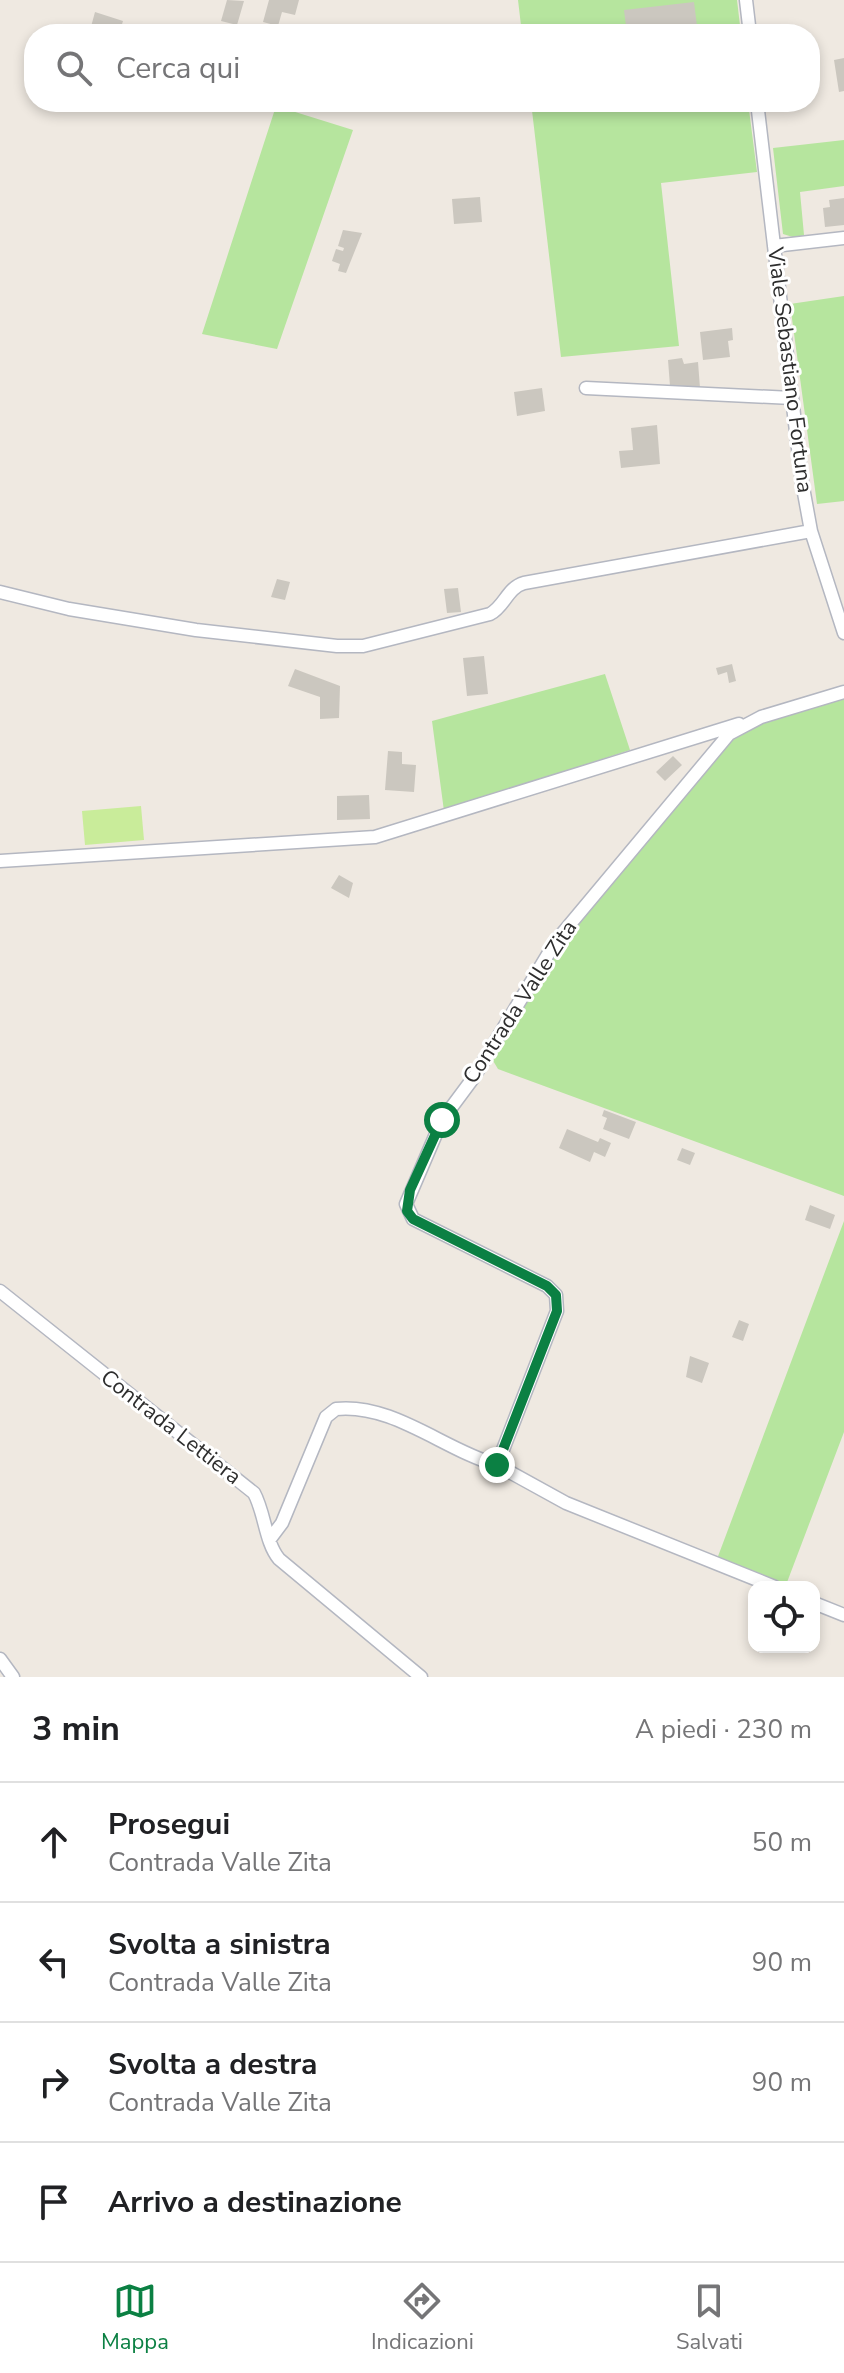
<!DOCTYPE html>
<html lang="it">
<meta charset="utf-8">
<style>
body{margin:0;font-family:"Nunito Sans",sans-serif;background:#f6f6f6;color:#202124}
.controls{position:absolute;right:24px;bottom:24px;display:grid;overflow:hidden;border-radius:16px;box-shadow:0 4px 12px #0003}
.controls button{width:72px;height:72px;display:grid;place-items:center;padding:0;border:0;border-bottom:2px solid #e0e0e0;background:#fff;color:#202124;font:40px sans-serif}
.stop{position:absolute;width:24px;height:24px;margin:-18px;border:6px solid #0b8043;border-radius:50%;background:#fff}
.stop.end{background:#0b8043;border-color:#fff;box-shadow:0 2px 8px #0008}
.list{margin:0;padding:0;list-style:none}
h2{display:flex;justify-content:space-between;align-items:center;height:104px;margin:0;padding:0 32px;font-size:34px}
h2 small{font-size:26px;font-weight:400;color:#757577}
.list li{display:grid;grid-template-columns:52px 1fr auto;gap:24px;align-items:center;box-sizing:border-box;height:120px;padding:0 32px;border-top:2px solid #e0e0e0}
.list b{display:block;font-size:30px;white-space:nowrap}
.list p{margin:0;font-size:26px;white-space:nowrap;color:#757577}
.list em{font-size:26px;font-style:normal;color:#757577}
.icon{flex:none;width:44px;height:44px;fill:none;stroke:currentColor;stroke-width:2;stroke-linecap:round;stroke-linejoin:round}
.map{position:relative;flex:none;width:844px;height:1677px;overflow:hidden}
.search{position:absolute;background:#fff;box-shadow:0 4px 12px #0003;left:24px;right:24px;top:24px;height:88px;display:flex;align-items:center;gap:20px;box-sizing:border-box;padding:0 28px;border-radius:32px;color:#757577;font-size:30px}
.sheet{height:584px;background:#fff}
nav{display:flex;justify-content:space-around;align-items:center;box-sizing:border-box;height:112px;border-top:2px solid #e0e0e0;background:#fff;font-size:22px;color:#757577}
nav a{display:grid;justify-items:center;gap:4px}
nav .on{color:#0b8043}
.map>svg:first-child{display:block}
</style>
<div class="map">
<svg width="844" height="1677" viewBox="0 0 844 1677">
<rect width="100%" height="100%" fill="#efe9e1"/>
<path fill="#b6e59e" d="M518 0H737L741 34H522Z
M531 102H748L757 172 661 183 679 346 561 357Z
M276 106 353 130 277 349 202 334Z
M844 140V186L800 192 804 235 796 238 783 234 773 148Z
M844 296V501L817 504 790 304Z
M605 674 630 750 444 811 432 721Z
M844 698V1196L498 1069 492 1059 558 945 727 742 743 728Z
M844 1221V1432L786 1585 717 1559Z"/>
<path fill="#c9ec9a" d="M141 806 144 840 85 845 82 811Z"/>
<path fill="#cbc7bf" d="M227 0 244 1 237 25 221 21Z
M269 0H299L295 15 282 12 278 26 263 22Z
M694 2 698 34H627L624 10Z
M95 12 123 21 119 34H89Z
M844 58V91L839 92 834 60Z
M480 197 482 222 454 224 452 199Z
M844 198V225L825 227 823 208 830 207 829 200Z
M343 230 362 233 346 273 338 271 340 264 332 261 336 249 343 251 344 248 338 246Z
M732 328 733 340 728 341 730 357 703 360 700 332Z
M682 358 684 364 698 362 700 388 670 386 668 360Z
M542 388 545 411 517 416 514 392Z
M657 425 660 464 621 468 619 451 633 450 631 428Z
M277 579 290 582 285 600 271 597Z
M458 588 461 612 447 613 444 589Z
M484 656 488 694 467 696 463 658Z
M732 664 736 681 729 683 727 672 718 675 716 668Z
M295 669 340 686 339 718 320 719V697L288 686Z
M388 751 402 752V764L416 765 414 792 385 790Z
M673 756 682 765 665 781 656 772Z
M369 795 370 819 337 820V796Z
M339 875 353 883 349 898 331 888Z
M604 1110 636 1122 629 1139 603 1129 607 1118 602 1116Z
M567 1129 598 1142 600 1138 611 1143 605 1157 594 1152 590 1162 559 1148Z
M682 1148 695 1153 690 1165 677 1160Z
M810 1205 835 1215 830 1229 805 1220Z
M739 1320 749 1324 743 1341 732 1337Z
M690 1356 709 1363 702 1383 686 1377Z"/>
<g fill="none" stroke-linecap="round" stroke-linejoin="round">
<g stroke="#b4b7c1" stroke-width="15">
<path id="minor" d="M746 0 750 34
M757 102 802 482 811 531 844 633
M774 246 844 238
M586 388 792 398
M0 592 69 609 196 630 337 646H363L490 614C505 606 507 588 524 583L811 531
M0 861 375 837 739 724
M0 1291 254 1493C265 1513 265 1542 279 1559L421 1677
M270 1539 282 1523 326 1417 336 1409C393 1403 444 1450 497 1465
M775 1587 566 1503 497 1465 557 1311 556 1295 547 1286 413 1219 406 1204 442 1120 474 1077 556 941 729 734 761 717 844 692
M814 1603 844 1615
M0 1659 13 1677"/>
</g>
<use href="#minor" stroke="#fff" stroke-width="12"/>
</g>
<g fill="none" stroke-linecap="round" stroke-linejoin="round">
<path stroke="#0b8043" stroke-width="10" d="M442 1120 410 1190 407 1211 413 1219 547 1286 556 1295 557 1311 497 1465"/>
</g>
<g text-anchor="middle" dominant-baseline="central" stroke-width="6" stroke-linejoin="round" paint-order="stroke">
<g font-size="22" fill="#2e2e2e" stroke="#fff">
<text transform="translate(790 370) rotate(83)">Viale Sebastiano Fortuna</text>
<text transform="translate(520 1002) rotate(-57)">Contrada Valle Zita</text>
<text transform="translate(171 1427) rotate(38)">Contrada Lettiera</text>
</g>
</g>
</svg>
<div class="controls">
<button><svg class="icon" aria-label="locate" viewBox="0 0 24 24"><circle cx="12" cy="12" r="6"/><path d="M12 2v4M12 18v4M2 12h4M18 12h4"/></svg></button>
</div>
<div class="stop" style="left:442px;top:1120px"></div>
<div class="stop end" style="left:497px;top:1465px"></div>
<div class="search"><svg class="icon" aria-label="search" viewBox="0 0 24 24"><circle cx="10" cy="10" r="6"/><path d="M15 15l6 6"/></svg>Cerca qui</div>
</div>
<section class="sheet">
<h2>3 min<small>A piedi · 230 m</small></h2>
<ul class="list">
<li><svg class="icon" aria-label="ahead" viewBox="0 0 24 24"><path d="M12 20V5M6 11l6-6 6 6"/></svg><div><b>Prosegui</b><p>Contrada Valle Zita</p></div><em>50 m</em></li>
<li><svg class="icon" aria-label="left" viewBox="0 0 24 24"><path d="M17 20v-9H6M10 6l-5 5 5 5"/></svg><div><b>Svolta a sinistra</b><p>Contrada Valle Zita</p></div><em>90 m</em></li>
<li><svg class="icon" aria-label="right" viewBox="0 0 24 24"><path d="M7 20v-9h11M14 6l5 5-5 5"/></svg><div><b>Svolta a destra</b><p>Contrada Valle Zita</p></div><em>90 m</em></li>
<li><svg class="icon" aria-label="arrive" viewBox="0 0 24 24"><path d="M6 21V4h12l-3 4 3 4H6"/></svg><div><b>Arrivo a destinazione</b></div></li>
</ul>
</section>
<nav>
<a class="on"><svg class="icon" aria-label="map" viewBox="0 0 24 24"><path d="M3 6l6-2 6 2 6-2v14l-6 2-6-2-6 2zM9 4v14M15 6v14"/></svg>Mappa</a>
<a><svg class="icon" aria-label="directions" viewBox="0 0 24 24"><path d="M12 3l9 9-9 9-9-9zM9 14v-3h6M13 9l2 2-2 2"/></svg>Indicazioni</a>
<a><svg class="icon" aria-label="saved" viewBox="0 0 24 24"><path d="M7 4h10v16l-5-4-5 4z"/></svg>Salvati</a>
</nav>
